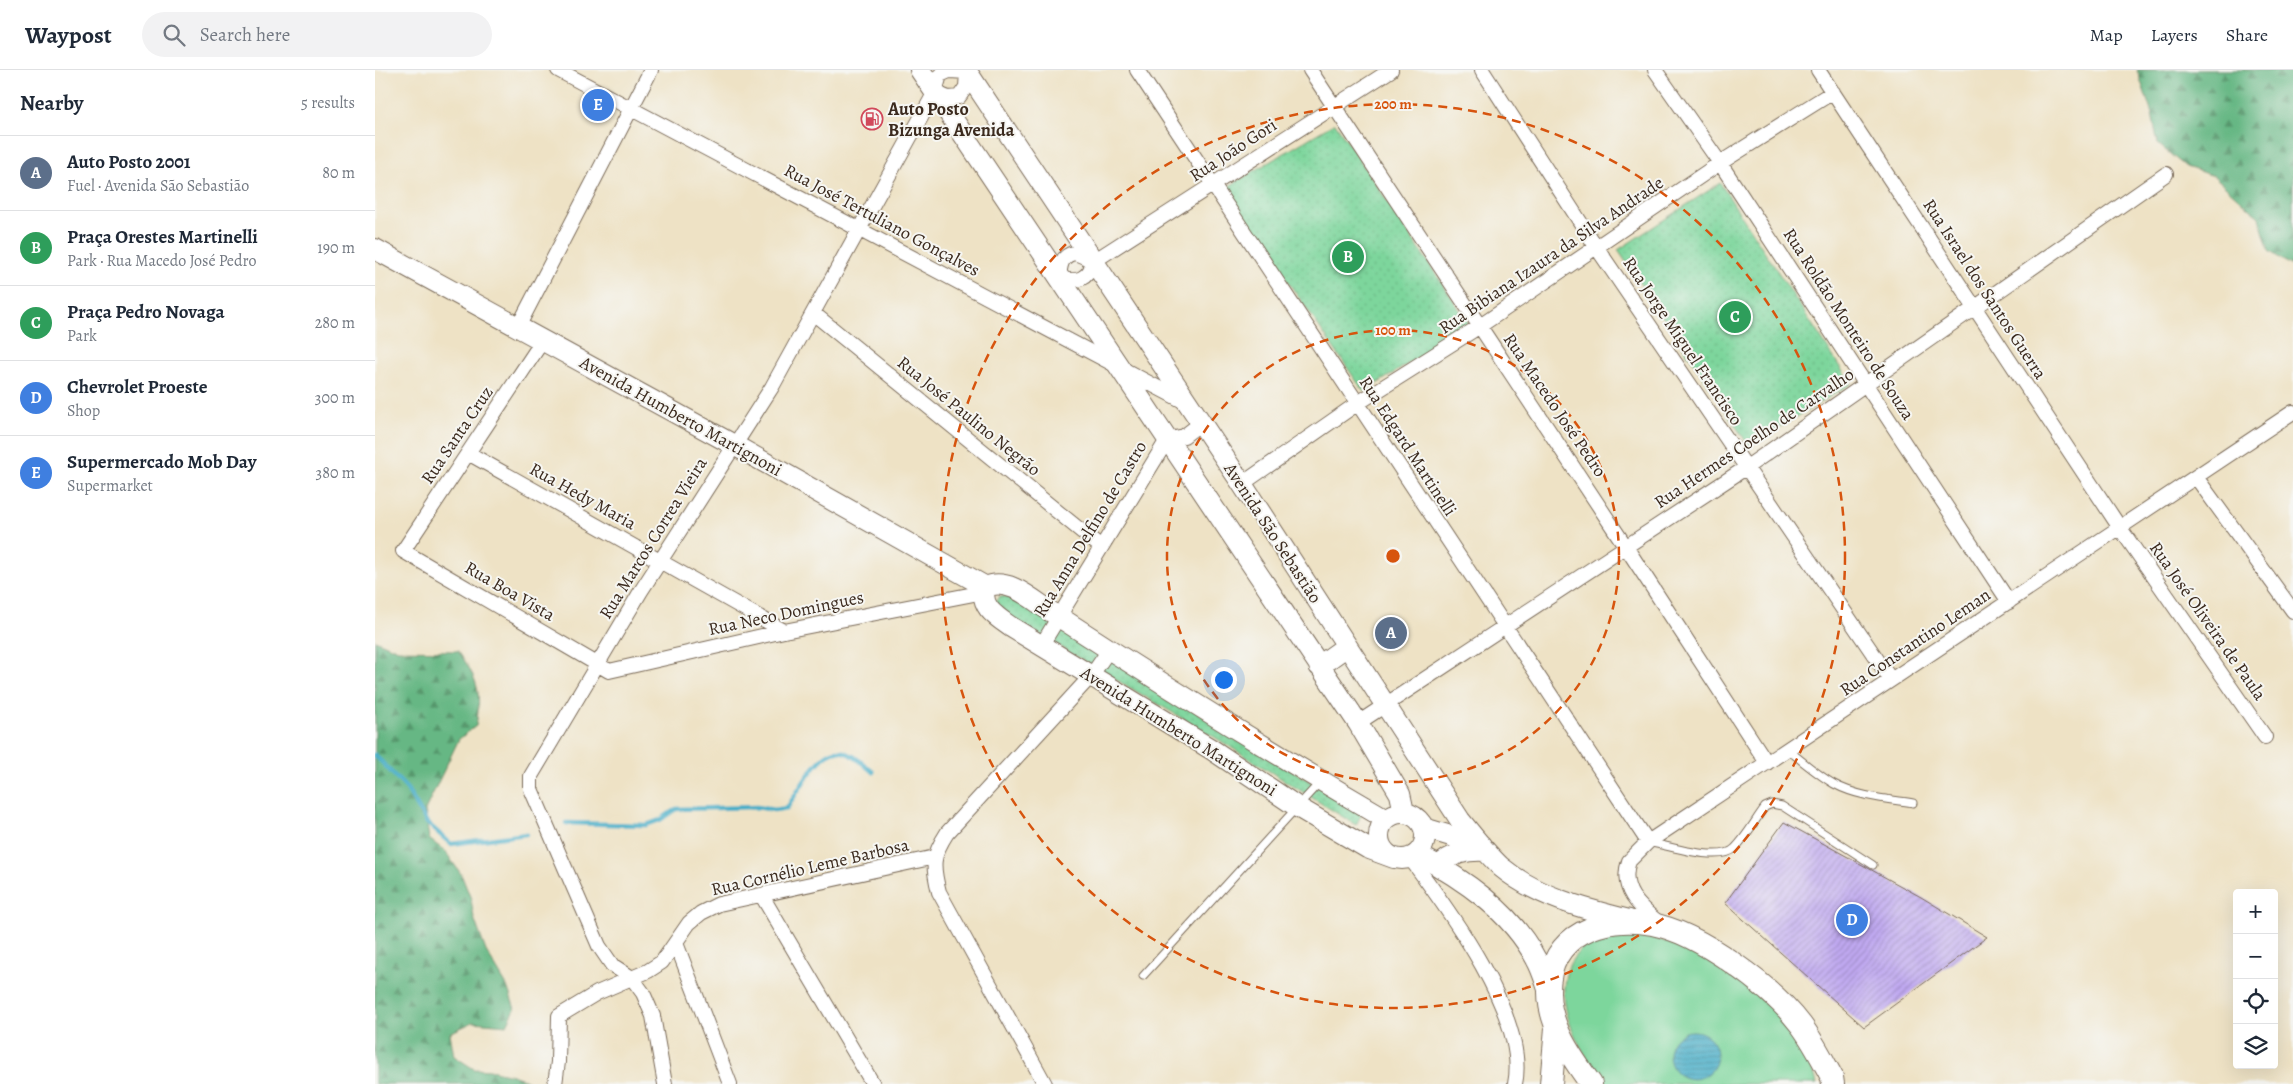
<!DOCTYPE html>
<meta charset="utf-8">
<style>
body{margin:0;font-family:Alegreya,serif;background:#f2f2f3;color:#1f2937}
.controls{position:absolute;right:15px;bottom:15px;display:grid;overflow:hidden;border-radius:5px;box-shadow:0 5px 20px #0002}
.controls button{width:45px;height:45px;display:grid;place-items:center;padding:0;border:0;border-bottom:1px solid #e0e1e3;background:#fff;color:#1f2937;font:25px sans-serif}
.you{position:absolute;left:848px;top:609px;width:18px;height:18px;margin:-12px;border:4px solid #fff;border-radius:50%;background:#1a73e8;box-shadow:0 0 0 8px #1a73e833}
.badge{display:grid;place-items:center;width:32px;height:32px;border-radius:50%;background:#d1495b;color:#fff;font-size:16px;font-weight:700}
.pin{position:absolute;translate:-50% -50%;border:2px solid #fff;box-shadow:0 1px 5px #0006}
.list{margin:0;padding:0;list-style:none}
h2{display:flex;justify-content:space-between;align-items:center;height:65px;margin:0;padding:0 20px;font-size:21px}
h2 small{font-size:16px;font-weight:400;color:#747a83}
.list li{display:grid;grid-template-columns:32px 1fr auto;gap:15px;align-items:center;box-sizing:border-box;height:75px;padding:0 20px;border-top:1px solid #e0e1e3}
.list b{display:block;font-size:19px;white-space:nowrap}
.list p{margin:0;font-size:16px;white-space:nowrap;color:#747a83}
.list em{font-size:16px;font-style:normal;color:#747a83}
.icon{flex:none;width:28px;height:28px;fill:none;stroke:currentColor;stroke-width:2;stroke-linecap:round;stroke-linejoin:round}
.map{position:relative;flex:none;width:1918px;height:1014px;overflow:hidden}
header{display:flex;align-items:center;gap:30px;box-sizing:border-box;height:70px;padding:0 25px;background:#fff;border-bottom:1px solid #e0e1e3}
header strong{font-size:24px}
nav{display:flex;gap:28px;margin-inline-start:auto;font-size:18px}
.search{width:350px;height:45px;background:#f2f2f3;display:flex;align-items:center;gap:12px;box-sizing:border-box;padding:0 18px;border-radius:28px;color:#747a83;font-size:19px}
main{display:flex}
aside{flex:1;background:#fff}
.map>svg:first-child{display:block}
</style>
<header>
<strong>Waypost</strong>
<div class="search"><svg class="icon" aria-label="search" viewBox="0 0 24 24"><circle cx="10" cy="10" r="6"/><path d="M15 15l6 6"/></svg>Search here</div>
<nav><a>Map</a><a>Layers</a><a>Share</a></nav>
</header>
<main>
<aside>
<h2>Nearby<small>5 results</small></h2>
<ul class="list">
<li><span class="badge" style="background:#5c6f8a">A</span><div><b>Auto Posto 2001</b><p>Fuel · Avenida São Sebastião</p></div><em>80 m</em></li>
<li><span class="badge" style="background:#2e9e5b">B</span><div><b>Praça Orestes Martinelli</b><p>Park · Rua Macedo José Pedro</p></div><em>190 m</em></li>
<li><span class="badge" style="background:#2e9e5b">C</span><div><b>Praça Pedro Novaga</b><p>Park</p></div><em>280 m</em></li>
<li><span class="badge" style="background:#3f7fe0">D</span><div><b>Chevrolet Proeste</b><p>Shop</p></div><em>300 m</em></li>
<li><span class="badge" style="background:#3f7fe0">E</span><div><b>Supermercado Mob Day</b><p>Supermarket</p></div><em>380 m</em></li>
</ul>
</aside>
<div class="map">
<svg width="1918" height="1014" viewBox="0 0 1918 1014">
<defs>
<pattern id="forest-firs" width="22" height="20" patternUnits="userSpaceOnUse" patternTransform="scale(1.25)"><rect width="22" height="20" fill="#66b784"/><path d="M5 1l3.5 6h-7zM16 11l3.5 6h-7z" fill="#55956b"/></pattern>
<pattern id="park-dots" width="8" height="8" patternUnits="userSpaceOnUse" patternTransform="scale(1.25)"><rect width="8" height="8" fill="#7dd69c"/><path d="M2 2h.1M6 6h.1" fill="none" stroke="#6db886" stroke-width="1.8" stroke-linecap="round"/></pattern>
<pattern id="water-rules" width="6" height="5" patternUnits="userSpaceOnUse" patternTransform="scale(1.25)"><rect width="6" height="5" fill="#49aec8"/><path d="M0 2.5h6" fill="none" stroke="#3e8ea2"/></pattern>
<pattern id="building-hatch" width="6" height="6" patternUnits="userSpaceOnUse" patternTransform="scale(1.25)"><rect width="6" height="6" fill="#c0a9f1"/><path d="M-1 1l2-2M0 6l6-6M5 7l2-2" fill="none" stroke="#9d8ac3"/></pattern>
</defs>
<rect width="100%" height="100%" fill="#f6f6f2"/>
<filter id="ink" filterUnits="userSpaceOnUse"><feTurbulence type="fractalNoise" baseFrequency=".02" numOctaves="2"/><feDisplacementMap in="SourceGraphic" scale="10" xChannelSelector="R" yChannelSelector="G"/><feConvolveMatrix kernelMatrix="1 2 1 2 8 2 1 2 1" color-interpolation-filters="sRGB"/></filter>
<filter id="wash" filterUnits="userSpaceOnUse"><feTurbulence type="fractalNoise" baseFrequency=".0096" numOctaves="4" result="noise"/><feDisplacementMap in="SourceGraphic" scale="20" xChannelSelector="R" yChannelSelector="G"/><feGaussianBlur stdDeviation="1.12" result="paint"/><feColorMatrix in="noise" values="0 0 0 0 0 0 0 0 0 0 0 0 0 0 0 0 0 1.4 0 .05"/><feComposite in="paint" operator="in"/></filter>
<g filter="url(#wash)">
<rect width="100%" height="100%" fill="#eee2c5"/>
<path fill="#7dd69c" stroke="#5c805d" d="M1253 864 1283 869 1322 884 1370 914 1416 958 1440 1006 1442 1014H1233C1200 981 1162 905 1216 872 1226 865 1241 865 1253 864Z"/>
<path fill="url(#forest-firs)" stroke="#507051" d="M1762 0H1918V197L1894 181 1884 147 1839 106 1811 97 1783 74 1777 44Z
M0 570 23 580 83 581C103 609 107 622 101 656L84 669 50 740 54 769 70 781 86 804 96 829 99 848 111 881 132 916 140 939 132 955 98 952 75 963 79 986 99 999 115 1000 137 1005 152 1010 155 1014H0Z"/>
<path fill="url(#park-dots)" stroke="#5c805d" d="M960 53 1095 255 989 322 849 119Z
M1345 113 1476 314 1374 376 1243 180Z
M625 526 633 527 662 545 987 743 981 755 841 668 622 540 619 533Z"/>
<path fill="url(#water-rules)" stroke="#426c73" d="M1294 985a24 24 0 1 1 48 0a24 24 0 1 1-48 0Z"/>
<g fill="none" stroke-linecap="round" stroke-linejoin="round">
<path stroke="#49aec8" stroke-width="4.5" d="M0 685 32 719 52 753 76 774 151 764
M191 753 271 755 285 750 301 739 382 737 399 740 412 738C421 724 445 681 462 681 476 681 488 694 498 702"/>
</g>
<g id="blocks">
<path fill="url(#building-hatch)" d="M1409 752 1546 827 1612 867 1489 957 1350 833Z"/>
</g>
</g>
<g filter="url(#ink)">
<use href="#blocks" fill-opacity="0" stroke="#7a6a58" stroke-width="1"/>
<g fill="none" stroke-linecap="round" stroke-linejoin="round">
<g stroke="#7a6a58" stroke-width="9">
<path id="lane" d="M1412 679C1427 691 1443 705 1459 714 1483 727 1512 729 1538 733
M1273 772C1293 776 1346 793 1360 778 1372 766 1380 750 1390 737L1397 734 1407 736 1498 795
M768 906 945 712"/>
</g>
<g stroke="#7a6a58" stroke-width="16">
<path id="street" d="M183 0 810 332
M762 0 1273 772
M935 0 1251 477 1392 693
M1107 0 1222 178 1516 610
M1280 0 1345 93 1634 532
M1443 0 1745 458 1890 667
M700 183 719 191C713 210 702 213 684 208 685 196 686 185 700 183Z
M719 191 1016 0
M438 243 726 477
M143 257 276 0
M168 270 28 481 234 601 409 561 609 522
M93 383 409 561
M1821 407 1918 541
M867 414 983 333 1105 256 1345 93 1458 22
M666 576 792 370 809 366 826 353
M983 653 1372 397 1791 104
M1035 788C1073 839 1154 948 1140 1014
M387 826 498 1014
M1284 853C1264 837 1244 819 1254 791L1273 772 1918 342
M301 873 355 1014
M180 1014 183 992 184 946 222 923 273 901 287 892 314 853 326 843 344 834 560 787
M290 1014 278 946 268 923 257 908 237 895 224 876 156 719V706L266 521 397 317 560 22 565 5 574 1 592 2 591 17 584 27 573 28 560 22
M670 1014 564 822C557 795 557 786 572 763L716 606 734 580"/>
</g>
<g stroke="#7a6a58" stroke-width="22">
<path id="secondary" d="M545 0 983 653 1025 724 1029 742
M591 0 867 414 1085 750C1098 766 1111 783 1126 797 1162 827 1210 839 1254 850
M0 179 359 375 611 517
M944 596 972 576
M1004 766a23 23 0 1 1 46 0a23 23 0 1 1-46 0Z
M1011 749C898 683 787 614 678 543 660 532 634 506 611 517 603 536 622 547 636 557L836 679 924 738 992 778 1019 788
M1049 758 1106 775
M1042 784C1088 809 1136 841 1161 889 1167 899 1170 911 1174 922
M1064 796C1077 783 1092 780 1110 781"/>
</g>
<g stroke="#7a6a58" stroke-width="24">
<path id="primary" d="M1176 1014 1181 958
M1216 1014C1197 988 1174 956 1174 922 1173 864 1228 845 1277 854 1325 863 1397 917 1426 955 1438 971 1447 989 1457 1007L1458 1014"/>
</g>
<use href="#lane" stroke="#fff" stroke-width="7"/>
<use href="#street" stroke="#fff" stroke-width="14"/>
<use href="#secondary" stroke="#fff" stroke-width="20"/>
<use href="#primary" stroke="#fff" stroke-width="22"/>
</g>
</g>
<g fill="none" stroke="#d7540e" stroke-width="2.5" stroke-dasharray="9 6">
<circle cx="1018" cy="486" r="226"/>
<circle cx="1018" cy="486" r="452"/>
</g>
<defs>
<g id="fuel-ring" transform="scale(1.125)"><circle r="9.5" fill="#f6f6f2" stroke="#d1495b" stroke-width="1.5"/><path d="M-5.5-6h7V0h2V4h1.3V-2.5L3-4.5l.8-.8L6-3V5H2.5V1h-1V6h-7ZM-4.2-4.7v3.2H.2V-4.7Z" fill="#d1495b"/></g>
</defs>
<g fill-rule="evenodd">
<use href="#fuel-ring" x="497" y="49"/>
</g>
<g text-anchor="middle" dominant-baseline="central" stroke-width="4" stroke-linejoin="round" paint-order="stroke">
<g font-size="18" font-weight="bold" fill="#3b2a1e" stroke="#f6f6f2" text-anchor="start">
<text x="513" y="39">Auto Posto<tspan x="513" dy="21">Bizunga Avenida</tspan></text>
</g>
<g font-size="18" fill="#3b2a1e" stroke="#f6f6f2">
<text transform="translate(858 80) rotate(-33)">Rua João Gori</text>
<text transform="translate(507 150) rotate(28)">Rua José Tertuliano Gonçalves</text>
<text transform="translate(1176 185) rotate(-34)">Rua Bibiana Izaura da Silva Andrade</text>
<text transform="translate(1610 219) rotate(57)">Rua Israel dos Santos Guerra</text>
<text transform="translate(1474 254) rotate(57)">Rua Roldão Monteiro de Souza</text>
<text transform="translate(1308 271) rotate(56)">Rua Jorge Miguel Francisco</text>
<text transform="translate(1180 335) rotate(56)">Rua Macedo José Pedro</text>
<text transform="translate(306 346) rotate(29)">Avenida Humberto Martignoni</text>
<text transform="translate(594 346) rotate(39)">Rua José Paulino Negrão</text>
<text transform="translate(82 365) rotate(-56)">Rua Santa Cruz</text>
<text transform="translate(1379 368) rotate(-34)">Rua Hermes Coelho de Carvalho</text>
<text transform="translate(1033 376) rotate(57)">Rua Edgard Martinelli</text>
<text transform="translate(208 426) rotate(29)">Rua Hedy Maria</text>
<text transform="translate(715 459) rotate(-59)">Rua Anna Delfino de Castro</text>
<text transform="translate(898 463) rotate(57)">Avenida São Sebastião</text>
<text transform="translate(278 468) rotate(-58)">Rua Marcos Correa Vieira</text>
<text transform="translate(135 521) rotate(30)">Rua Boa Vista</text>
<text transform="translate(411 543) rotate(-12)">Rua Neco Domingues</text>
<text transform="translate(1833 551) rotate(55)">Rua José Oliveira de Paula</text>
<text transform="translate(1540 572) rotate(-34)">Rua Constantino Leman</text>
<text transform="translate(804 661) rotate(32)">Avenida Humberto Martignoni</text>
<text transform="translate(435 797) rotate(-13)">Rua Cornélio Leme Barbosa</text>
</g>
</g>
<circle cx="1018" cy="486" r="8" fill="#d7540e" stroke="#f6f6f2" stroke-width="2.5"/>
<g font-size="15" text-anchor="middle" font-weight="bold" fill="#d7540e" stroke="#f6f6f2" stroke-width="4" stroke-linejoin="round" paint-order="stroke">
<text x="1018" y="39">200 m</text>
<text x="1018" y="265">100 m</text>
</g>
</svg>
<div class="controls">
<button>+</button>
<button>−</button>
<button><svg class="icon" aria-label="locate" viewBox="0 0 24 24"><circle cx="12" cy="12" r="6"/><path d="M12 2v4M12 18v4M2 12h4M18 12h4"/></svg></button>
<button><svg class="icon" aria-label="layers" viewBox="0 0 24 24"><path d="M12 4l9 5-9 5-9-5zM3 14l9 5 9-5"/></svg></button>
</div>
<div class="you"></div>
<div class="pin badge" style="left:1016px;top:563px;background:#5c6f8a">A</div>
<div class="pin badge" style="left:973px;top:187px;background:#2e9e5b">B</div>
<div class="pin badge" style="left:1360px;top:247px;background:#2e9e5b">C</div>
<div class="pin badge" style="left:1477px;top:850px;background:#3f7fe0">D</div>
<div class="pin badge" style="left:223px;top:35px;background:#3f7fe0">E</div>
</div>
</main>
